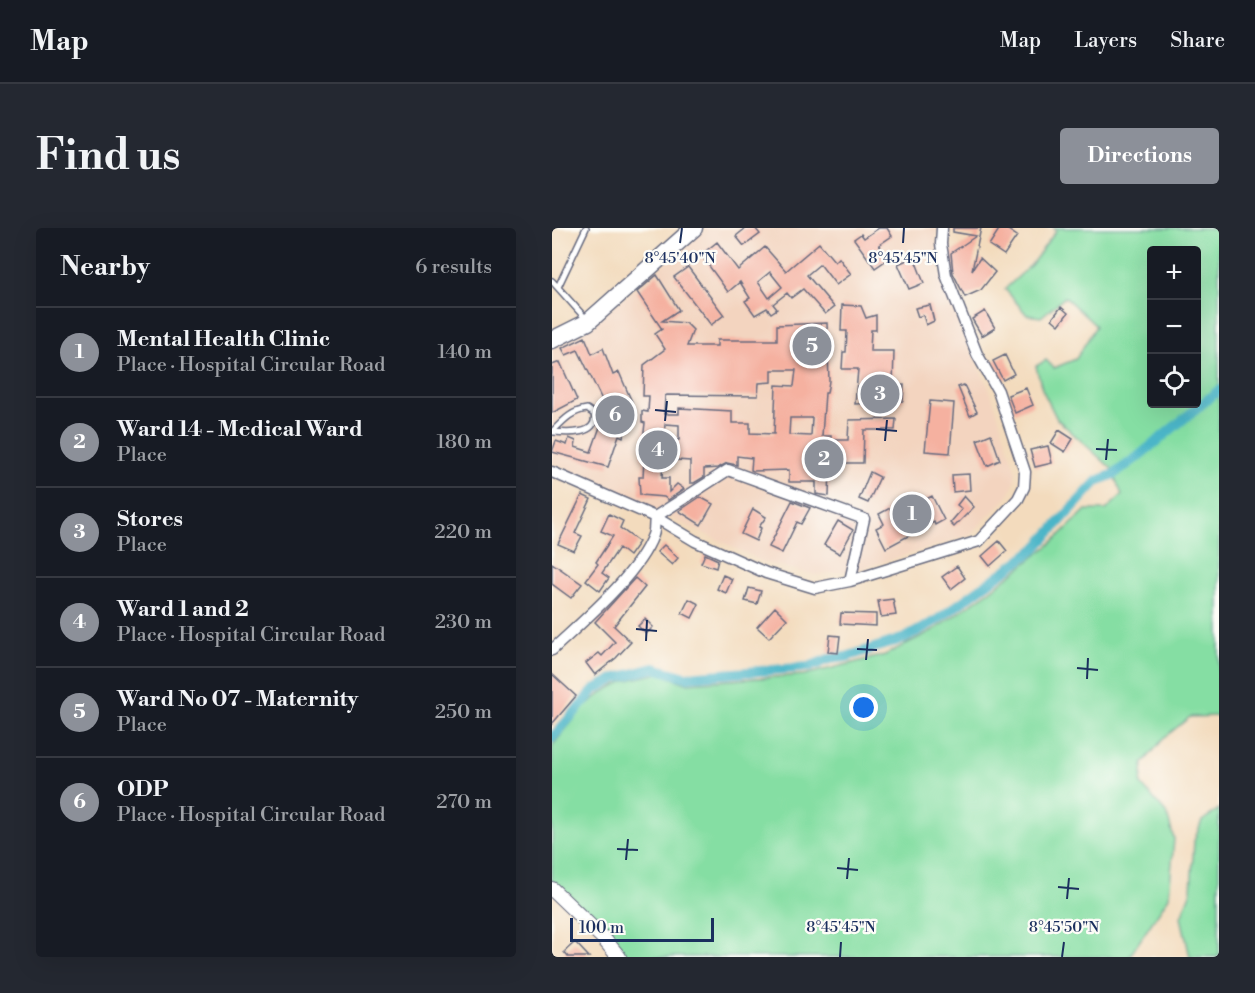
<!DOCTYPE html>
<meta charset="utf-8">
<style>
body{margin:0;font-family:"Libre Bodoni",serif;background:#242831;color:#f1f3f6}
.controls{position:absolute;right:18px;top:18px;display:grid;overflow:hidden;border-radius:6px;box-shadow:0 6px 24px #0002}
.controls button{width:54px;height:54px;display:grid;place-items:center;padding:0;border:0;border-bottom:2px solid #363941;background:#171b24;color:#f1f3f6;font:30px sans-serif}
.scale{position:absolute;left:18px;bottom:15px;width:144px;box-sizing:border-box;padding-left:6px;border:3px solid #1b2f5e;border-top:0;font-size:16px;line-height:21px;white-space:nowrap;color:#1b2f5e;-webkit-text-stroke:4px #fdfcf7;paint-order:stroke}
.you{position:absolute;left:312px;top:480px;width:21px;height:21px;margin:-15px;border:4px solid #fff;border-radius:50%;background:#1a73e8;box-shadow:0 0 0 9px #1a73e833}
.badge{display:grid;place-items:center;width:39px;height:39px;border-radius:50%;background:#8c9099;color:#fff;font-size:20px;font-weight:700}
.pin{position:absolute;translate:-50% -50%;border:3px solid #fff;box-shadow:0 2px 6px #0006}
.list{margin:0;padding:0;list-style:none}
h2{display:flex;justify-content:space-between;align-items:center;height:78px;margin:0;padding:0 24px;font-size:26px}
h2 small{font-size:20px;font-weight:400;color:#9ea1a6}
.list li{display:grid;grid-template-columns:39px 1fr auto;gap:18px;align-items:center;box-sizing:border-box;height:90px;padding:0 24px;border-top:2px solid #363941}
.list b{display:block;font-size:22px;white-space:nowrap}
.list p{margin:0;font-size:20px;white-space:nowrap;color:#9ea1a6}
.list em{font-size:20px;font-style:normal;color:#9ea1a6}
.icon{flex:none;width:33px;height:33px;fill:none;stroke:currentColor;stroke-width:2;stroke-linecap:round;stroke-linejoin:round}
.map{position:relative;flex:none;width:667px;height:729px;overflow:hidden;border-radius:6px}
header{display:flex;align-items:center;gap:36px;box-sizing:border-box;height:84px;padding:0 30px;background:#171b24;border-bottom:2px solid #363941}
header strong{font-size:28px}
nav{display:flex;gap:33px;margin-inline-start:auto;font-size:21px}
.intro{display:flex;align-items:center;justify-content:space-between;box-sizing:border-box;height:144px;padding:0 36px}
h1{margin:0;font-size:42px}
.button{padding:15px 27px;border-radius:6px;background:#8c9099;color:#fff;font-size:21px;font-weight:700}
main{display:flex;gap:36px;padding:0 36px}
aside{flex:1;background:#171b24;border-radius:6px;box-shadow:0 6px 24px #0002}
.map>svg:first-child{display:block}
</style>
<header>
<strong>Map</strong>
<nav><a>Map</a><a>Layers</a><a>Share</a></nav>
</header>
<div class="intro"><h1>Find us</h1><a class="button">Directions</a></div>
<main>
<aside>
<h2>Nearby<small>6 results</small></h2>
<ul class="list">
<li><span class="badge">1</span><div><b>Mental Health Clinic</b><p>Place · Hospital Circular Road</p></div><em>140 m</em></li>
<li><span class="badge">2</span><div><b>Ward 14 - Medical Ward</b><p>Place</p></div><em>180 m</em></li>
<li><span class="badge">3</span><div><b>Stores</b><p>Place</p></div><em>220 m</em></li>
<li><span class="badge">4</span><div><b>Ward 1 and 2</b><p>Place · Hospital Circular Road</p></div><em>230 m</em></li>
<li><span class="badge">5</span><div><b>Ward No 07 - Maternity</b><p>Place</p></div><em>250 m</em></li>
<li><span class="badge">6</span><div><b>ODP</b><p>Place · Hospital Circular Road</p></div><em>270 m</em></li>
</ul>
</aside>
<div class="map">
<svg width="667" height="729" viewBox="0 0 667 729">
<rect width="100%" height="100%" fill="#fdfcf7"/>
<filter id="ink" filterUnits="userSpaceOnUse"><feTurbulence type="fractalNoise" baseFrequency=".0167" numOctaves="2"/><feDisplacementMap in="SourceGraphic" scale="12" xChannelSelector="R" yChannelSelector="G"/><feConvolveMatrix kernelMatrix="1 2 1 2 8 2 1 2 1" color-interpolation-filters="sRGB"/></filter>
<filter id="wash" filterUnits="userSpaceOnUse"><feTurbulence type="fractalNoise" baseFrequency=".008" numOctaves="4" result="noise"/><feDisplacementMap in="SourceGraphic" scale="24" xChannelSelector="R" yChannelSelector="G"/><feGaussianBlur stdDeviation="1.35" result="paint"/><feColorMatrix in="noise" values="0 0 0 0 0 0 0 0 0 0 0 0 0 0 0 0 0 1.4 0 .05"/><feComposite in="paint" operator="in"/></filter>
<g filter="url(#wash)">
<rect width="100%" height="100%" fill="#f3dbbd"/>
<path fill="#f3d4bf" d="M155 0H385L384 17 387 40 408 98 439 165 464 244 462 256 456 268 418 307 312 340 263 347 214 335 0 234V120L33 103Z"/>
<path fill="#85dea3" stroke="#508680" stroke-width="1.5" fill-rule="evenodd" d="M502 0H667V488L638 489 613 509 591 535 589 556 615 586 622 611 617 669 577 729H76L59 709 0 653V518L33 478 51 464 72 453 107 445 134 455 252 447 333 427 383 401 439 362 501 314 534 282H554L570 267 559 240 505 191 490 161 484 138 494 132 502 140 524 131 544 98 513 69 489 89 475 87 453 61 479 37 504 3ZM600 22H644V176H600Z
M667 581V729H638L629 689 639 663 642 613 650 593Z"/>
<g fill="none" stroke-linecap="round" stroke-linejoin="round">
<path stroke="#4bb5c8" stroke-width="10" d="M0 510 43 461 64 450 102 440 134 449 257 439 277 431 294 429 353 410 385 392 483 321 545 253 562 246 583 231 667 162"/>
</g>
<g id="blocks">
<path fill="#f5b1a0" fill-rule="evenodd" d="M194 0H203L208 6 192 18 184 8Z
M327 0H335L340 8 327 17 336 31 323 40 302 11 309 6 312 10Z
M401 0H429L420 42 428 30 443 44 429 62 413 69 401 45 399 25 424 8 401 4Z
M448 0H453L465 8 452 27 437 17Z
M165 14 186 42 213 19 234 43 267 15 283 34 287 30 299 46 284 57 268 36 255 47 282 79 273 86 251 61 239 70 235 65 221 76 225 81 219 85 215 80 203 87 193 73 198 70 188 54 176 64 149 27ZM218 44 230 59 217 70 206 54Z
M362 29 372 55 357 61 346 36Z
M136 39 172 87 159 97 122 49Z
M105 47 127 82 110 93 134 95 141 102 135 118H165V112H225V97L275 95 277 153 275 165H273L270 208H279V212H296L297 192 344 191 343 202H312L311 235H292V239H278L277 268 264 266V254H237V242L201 243 199 242 200 230 185 228V237L175 235 166 240 152 241V249L142 255H138V233L111 231 110 250H117V264L125 256 132 261 116 272 112 269 88 267 87 249H91L92 231 89 230 93 195 90 194V183L96 184 97 168H91L92 137 113 121 103 106 110 101 85 64ZM220 142H244L242 158 224 157 222 206 198 205V195H180V183L127 180V186H112L113 168 115 167 206 168 207 155 220 154ZM238 190H260L259 208 237 207ZM113 196 127 197V212L112 211Z
M290 77 309 78 314 90 324 87V102H319L318 123H342L341 158 352 157 351 173 303 176 306 141H290L291 124H294L295 103H289Z
M378 77 382 93 374 97 371 87 366 89 363 80Z
M509 79 516 85 507 97 500 91Z
M433 83 443 100 430 108 420 91Z
M33 109 40 126 51 120 61 147 67 144 80 174 71 209 67 207 56 239 0 224 4 213 15 217 17 210 24 213 23 219 39 224 48 199 46 197 52 176 26 122 14 127 10 120Z
M453 127 462 146 451 152 441 133Z
M8 134 25 172 0 185V137Z
M412 157 425 184 418 188 406 159Z
M474 160 481 177 463 185 456 167Z
M378 173 402 175 398 225 373 223Z
M507 202 521 211 513 224 499 215Z
M439 206 448 232 435 238 425 212Z
M496 218 500 235 483 239 478 222Z
M318 244 328 249 316 275 307 271Z
M417 246 418 262 401 264 400 247Z
M30 267 39 271 23 305 30 308 22 323 6 316Z
M380 268 392 292 383 297 382 294 334 320 324 300 332 296 327 286 338 280 342 288Z
M412 268 422 279 402 299 398 295 410 281 405 277Z
M148 269 161 276 149 297 127 283Z
M240 273 258 280 249 296 245 294 230 325 217 319Z
M201 281 214 289 207 299 209 300 204 313 189 306Z
M57 286 71 293 68 300 87 314 77 328 67 320 50 345 57 350 48 363 34 352 46 336 44 334 61 308 49 303Z
M286 293 301 302 288 326 272 317Z
M447 313 455 323 438 338 430 328Z
M112 317 126 330 120 337 105 324Z
M153 326 166 332 164 340 149 335Z
M0 335 30 356 19 370 0 356Z
M405 338 413 350 399 361 390 349Z
M171 347 180 351 174 365 165 361Z
M83 350 93 359 62 398 79 414 64 430 43 447 34 435 47 425 50 428 63 414 43 394Z
M197 360 209 363 205 376 193 373Z
M137 371 147 376 140 390 130 385Z
M341 371 344 387 329 389 326 373Z
M223 379 235 391 217 410 205 399Z
M289 385 324 386V398L288 396Z
M93 391 101 399 94 406 86 398Z
M278 407 288 408 286 425 276 424Z
M0 446 24 468 0 496Z
M23 714 37 729H16L12 724Z"/>
</g>
</g>
<g filter="url(#ink)">
<use href="#blocks" fill-opacity="0" stroke="#676b7f" stroke-width="1.5"/>
<g fill="none" stroke-linecap="round" stroke-linejoin="round">
<g stroke="#676b7f" stroke-width="8">
<path id="service" d="M0 53 35 92
M6 59 34 0
M0 204C11 193 19 183 35 181L42 186C47 208 14 205 1 204"/>
</g>
<g stroke="#676b7f" stroke-width="13">
<path id="minor" d="M0 244 103 289 143 313 214 345 263 360 298 353 427 313 466 271 472 259 473 244 446 163 425 126 394 47 389 16 390 0
M0 422C31 393 86 347 101 307 103 302 102 295 103 289L176 242 312 291 298 353"/>
</g>
<g stroke="#676b7f" stroke-width="16">
<path id="tertiary" d="M0 661 51 710 67 729"/>
</g>
<g stroke="#676b7f" stroke-width="19">
<path id="trunk" d="M0 112 36 94 142 0"/>
</g>
<use href="#service" stroke="#fff" stroke-width="5"/>
<use href="#minor" stroke="#fff" stroke-width="10"/>
<use href="#tertiary" stroke="#fff" stroke-width="14"/>
<use href="#trunk" stroke="#fff" stroke-width="16"/>
</g>
</g>
<path fill="none" stroke="#1b2f5e" stroke-width="2" d="M128 15 130 0M351 15 352 0M103 182 124 184M113 193 115 173M324 201 345 203M333 213 335 192M544 221 565 222M554 232 556 211M84 401 105 403M94 413 95 392M305 421 325 422M314 432 316 411M525 440 546 442M535 451 536 430M65 621 86 622M74 632 76 611M285 640 306 642M295 651 297 630M506 659 527 661M515 671 517 650M288 729 289 714M510 729 512 714"/>
<g font-size="15" text-anchor="middle" fill="#1b2f5e" stroke="#fdfcf7" stroke-width="4.5" stroke-linejoin="round" paint-order="stroke">
<text x="128" y="35">8°45'40"N</text>
<text x="351" y="35">8°45'45"N</text>
<text x="289" y="704">8°45'45"N</text>
<text x="512" y="704">8°45'50"N</text>
</g>
</svg>
<div class="controls">
<button>+</button>
<button>−</button>
<button><svg class="icon" aria-label="locate" viewBox="0 0 24 24"><circle cx="12" cy="12" r="6"/><path d="M12 2v4M12 18v4M2 12h4M18 12h4"/></svg></button>
</div>
<div class="scale">100 m</div>
<div class="you"></div>
<div class="pin badge" style="left:360px;top:286px">1</div>
<div class="pin badge" style="left:272px;top:231px">2</div>
<div class="pin badge" style="left:328px;top:166px">3</div>
<div class="pin badge" style="left:106px;top:222px">4</div>
<div class="pin badge" style="left:260px;top:118px">5</div>
<div class="pin badge" style="left:63px;top:187px">6</div>
</div>
</main>
